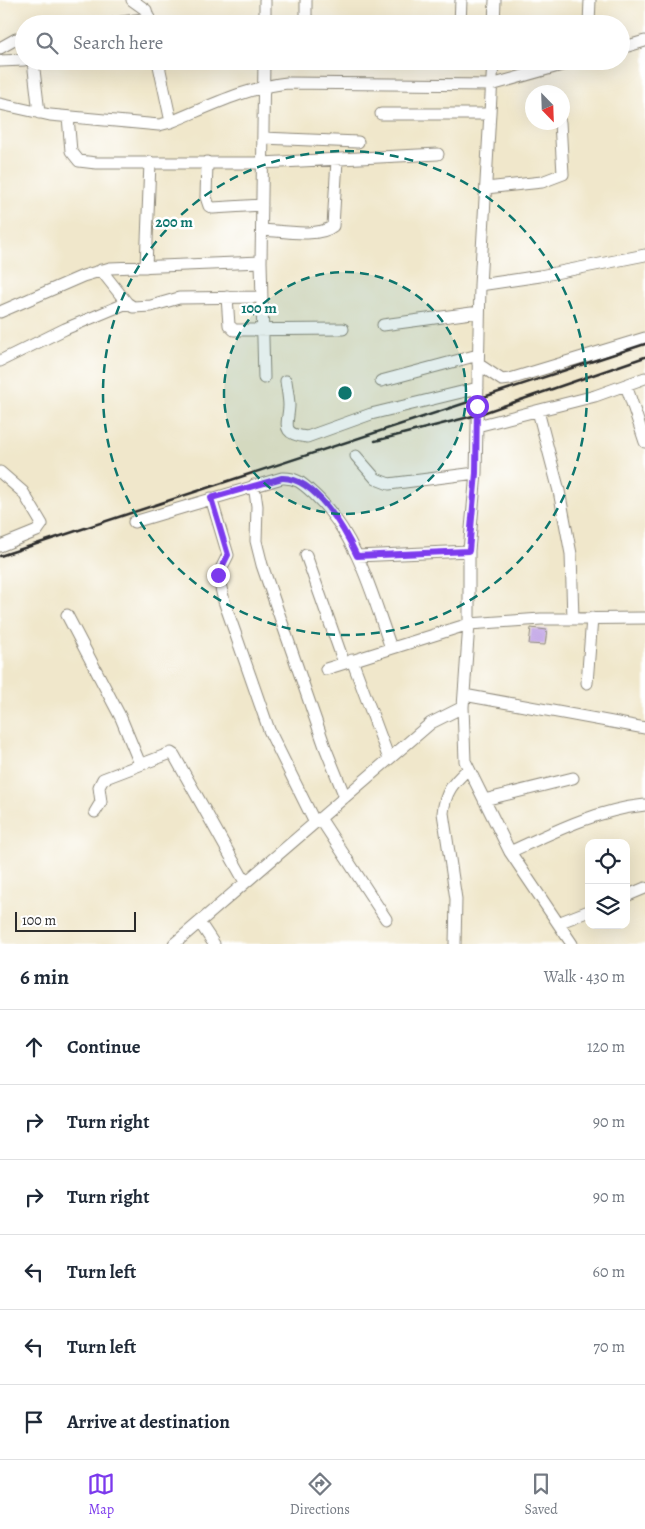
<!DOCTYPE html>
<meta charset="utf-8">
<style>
body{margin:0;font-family:Alegreya,serif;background:#f2f2f3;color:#1f2937}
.controls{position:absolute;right:15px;bottom:15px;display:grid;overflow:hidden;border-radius:10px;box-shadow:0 5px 20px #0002}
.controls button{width:45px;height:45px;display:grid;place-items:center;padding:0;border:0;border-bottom:1px solid #e0e1e3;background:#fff;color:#1f2937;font:25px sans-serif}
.compass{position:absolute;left:525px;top:85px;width:45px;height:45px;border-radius:50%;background:#fff;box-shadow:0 5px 20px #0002;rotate:157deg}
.scale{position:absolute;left:15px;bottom:12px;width:121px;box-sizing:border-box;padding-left:5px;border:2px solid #2b2b2b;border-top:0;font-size:14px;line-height:18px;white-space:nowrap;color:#2b2b2b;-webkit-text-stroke:4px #fff;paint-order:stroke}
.stop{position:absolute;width:15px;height:15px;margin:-11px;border:4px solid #7c3aed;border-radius:50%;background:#fff}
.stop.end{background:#7c3aed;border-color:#fff;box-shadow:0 1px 5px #0008}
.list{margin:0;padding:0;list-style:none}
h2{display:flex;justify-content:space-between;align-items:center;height:65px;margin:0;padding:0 20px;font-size:21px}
h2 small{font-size:16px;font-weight:400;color:#747a83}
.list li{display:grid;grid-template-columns:32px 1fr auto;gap:15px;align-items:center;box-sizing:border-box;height:75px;padding:0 20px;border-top:1px solid #e0e1e3}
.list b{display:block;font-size:19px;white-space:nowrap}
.list em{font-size:16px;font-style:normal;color:#747a83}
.icon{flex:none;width:28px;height:28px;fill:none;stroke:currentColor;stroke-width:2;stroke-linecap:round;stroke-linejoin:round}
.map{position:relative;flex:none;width:645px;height:944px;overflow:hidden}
.search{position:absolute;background:#fff;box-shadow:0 5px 20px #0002;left:15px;right:15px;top:15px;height:55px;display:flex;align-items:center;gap:12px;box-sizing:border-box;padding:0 18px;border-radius:28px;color:#747a83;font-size:19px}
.sheet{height:515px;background:#fff}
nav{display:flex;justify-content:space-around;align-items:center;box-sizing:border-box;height:70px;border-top:1px solid #e0e1e3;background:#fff;font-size:14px;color:#747a83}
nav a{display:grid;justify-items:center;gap:2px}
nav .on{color:#7c3aed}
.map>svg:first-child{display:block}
</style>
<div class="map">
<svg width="645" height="944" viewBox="0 0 645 944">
<rect width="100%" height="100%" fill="#fff"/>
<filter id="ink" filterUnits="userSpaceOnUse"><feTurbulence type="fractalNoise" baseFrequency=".02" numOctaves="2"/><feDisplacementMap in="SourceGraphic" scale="10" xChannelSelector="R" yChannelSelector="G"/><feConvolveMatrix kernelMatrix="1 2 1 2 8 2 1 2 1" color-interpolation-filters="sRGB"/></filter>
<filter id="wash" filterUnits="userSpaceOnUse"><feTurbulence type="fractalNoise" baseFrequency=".0096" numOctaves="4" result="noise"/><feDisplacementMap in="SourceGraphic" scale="20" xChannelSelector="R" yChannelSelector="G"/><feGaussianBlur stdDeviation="1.12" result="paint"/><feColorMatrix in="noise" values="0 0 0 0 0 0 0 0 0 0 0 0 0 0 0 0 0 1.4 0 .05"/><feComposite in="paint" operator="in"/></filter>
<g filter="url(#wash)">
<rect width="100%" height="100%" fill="#f0e7cb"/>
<g id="blocks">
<path fill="#bb9ce3" d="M531 628 547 630 545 645 529 644Z"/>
</g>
</g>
<g filter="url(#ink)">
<use href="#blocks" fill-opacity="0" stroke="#8e897b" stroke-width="1"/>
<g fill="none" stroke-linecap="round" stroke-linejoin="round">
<g stroke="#8e897b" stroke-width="13">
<path id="minor" d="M132 0 146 10 150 24
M306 0V17L311 24
M109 24 149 18
M265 24V0
M460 24 461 0
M494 24 495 0
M589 24 590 0
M0 48 16 39 24 37
M621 48 645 41
M0 61 24 60
M33 61 39 113
M158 61 171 122
M493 61 480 285 476 473 469 551V624L463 707 465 761 510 852 572 944
M0 104 50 115 159 125 171 122C210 106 245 88 287 83L491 85 576 61
M381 114H489
M68 117 71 151 79 161 96 163H262L438 154
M263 138 358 142
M207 162 206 197 209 206 213 208 262 205
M486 188 542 182 563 174 560 122
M263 230C281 231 319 238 333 226L337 160
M261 262 264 378
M146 267 150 162
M101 270 127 303 133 307 151 306 179 298 261 297
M480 285 540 276 645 255
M227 297 229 325 234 330 343 329
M0 312 83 276 110 268 261 262 264 61
M383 325 479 312
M0 361 65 329 127 303
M478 364 502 380 510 379 645 338
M286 381C287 389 289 398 289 406 288 425 280 434 307 437L371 414 478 388
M381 381 478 355
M626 385 645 442
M538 411 559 491 571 554 573 619
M477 426 595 396 645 378
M356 456 376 479 389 484 476 473
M0 472 23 492 42 524 37 531 0 546
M254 485 257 506 256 541 262 565 325 747 345 797
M211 498 228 555 218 575 224 601 269 730 315 823
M134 522 282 478C297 477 304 485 315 495 357 535 372 594 391 648
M306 555 344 663
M357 556 469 551
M67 615 121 718 140 764
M352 660 389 759
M326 669 469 624 541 619 645 618
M587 683 592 618
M464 695 645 728
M484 800 573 778
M95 812 101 802 99 787 103 779 171 753 174 755 245 882
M320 818 386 919
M510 852C553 832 596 810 645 805
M626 896 645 888
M200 923 214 944
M558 923 589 911
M174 944 431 723 463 707
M455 944 456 899 443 813C445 792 453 783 468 769"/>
</g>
<use href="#minor" stroke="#fff" stroke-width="11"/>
<path stroke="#2b2b2b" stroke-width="2.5" d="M375 441 477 415 645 357
M0 556 645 344"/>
</g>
</g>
<g fill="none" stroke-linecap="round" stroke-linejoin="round" filter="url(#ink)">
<path stroke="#7c3aed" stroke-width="6" d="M218 575 228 555 211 498 282 478C315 477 345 530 357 556L469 551 476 473 477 406"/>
</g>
<circle cx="345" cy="393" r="121" fill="#0f766e" fill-opacity=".12"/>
<g fill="none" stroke="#0f766e" stroke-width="2.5" stroke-dasharray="9 6">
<circle cx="345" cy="393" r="121"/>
<circle cx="345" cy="393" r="242"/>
</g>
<circle cx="345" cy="393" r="8" fill="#0f766e" stroke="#fff" stroke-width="2.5"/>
<g font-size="15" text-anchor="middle" font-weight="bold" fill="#0f766e" stroke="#fff" stroke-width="5" stroke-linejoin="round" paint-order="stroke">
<text x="174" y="227">200 m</text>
<text x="259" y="313">100 m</text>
</g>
</svg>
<div class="controls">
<button><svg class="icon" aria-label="locate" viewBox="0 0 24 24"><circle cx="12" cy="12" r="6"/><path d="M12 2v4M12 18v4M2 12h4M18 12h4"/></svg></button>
<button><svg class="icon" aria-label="layers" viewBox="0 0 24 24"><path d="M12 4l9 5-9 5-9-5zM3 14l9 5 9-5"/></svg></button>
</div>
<svg class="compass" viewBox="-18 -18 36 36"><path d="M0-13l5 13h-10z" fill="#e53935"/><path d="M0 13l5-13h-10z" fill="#747a83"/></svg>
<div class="scale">100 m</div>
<div class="stop" style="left:477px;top:406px"></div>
<div class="stop end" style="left:218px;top:575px"></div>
<div class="search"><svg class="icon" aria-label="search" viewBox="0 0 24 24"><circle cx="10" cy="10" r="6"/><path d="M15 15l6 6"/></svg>Search here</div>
</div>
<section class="sheet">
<h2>6 min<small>Walk · 430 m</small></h2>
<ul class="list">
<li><svg class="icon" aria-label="ahead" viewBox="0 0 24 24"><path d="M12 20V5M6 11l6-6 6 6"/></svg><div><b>Continue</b></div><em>120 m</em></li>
<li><svg class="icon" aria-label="right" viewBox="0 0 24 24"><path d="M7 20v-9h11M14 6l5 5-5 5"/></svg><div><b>Turn right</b></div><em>90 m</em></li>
<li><svg class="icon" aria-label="right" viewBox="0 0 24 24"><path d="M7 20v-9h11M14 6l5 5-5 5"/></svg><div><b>Turn right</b></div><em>90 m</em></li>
<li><svg class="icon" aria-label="left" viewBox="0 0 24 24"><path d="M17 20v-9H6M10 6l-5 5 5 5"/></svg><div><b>Turn left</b></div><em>60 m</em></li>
<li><svg class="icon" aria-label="left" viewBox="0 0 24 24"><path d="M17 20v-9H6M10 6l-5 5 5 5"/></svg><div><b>Turn left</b></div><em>70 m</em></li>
<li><svg class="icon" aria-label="arrive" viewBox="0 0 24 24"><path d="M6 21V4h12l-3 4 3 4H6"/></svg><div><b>Arrive at destination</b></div></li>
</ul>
</section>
<nav>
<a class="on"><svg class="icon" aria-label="map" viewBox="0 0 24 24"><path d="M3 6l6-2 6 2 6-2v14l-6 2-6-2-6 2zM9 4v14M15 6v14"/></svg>Map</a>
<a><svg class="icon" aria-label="directions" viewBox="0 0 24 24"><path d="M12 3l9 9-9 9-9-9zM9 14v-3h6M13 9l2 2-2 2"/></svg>Directions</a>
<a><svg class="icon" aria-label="saved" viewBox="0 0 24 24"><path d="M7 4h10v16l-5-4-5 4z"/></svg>Saved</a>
</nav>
